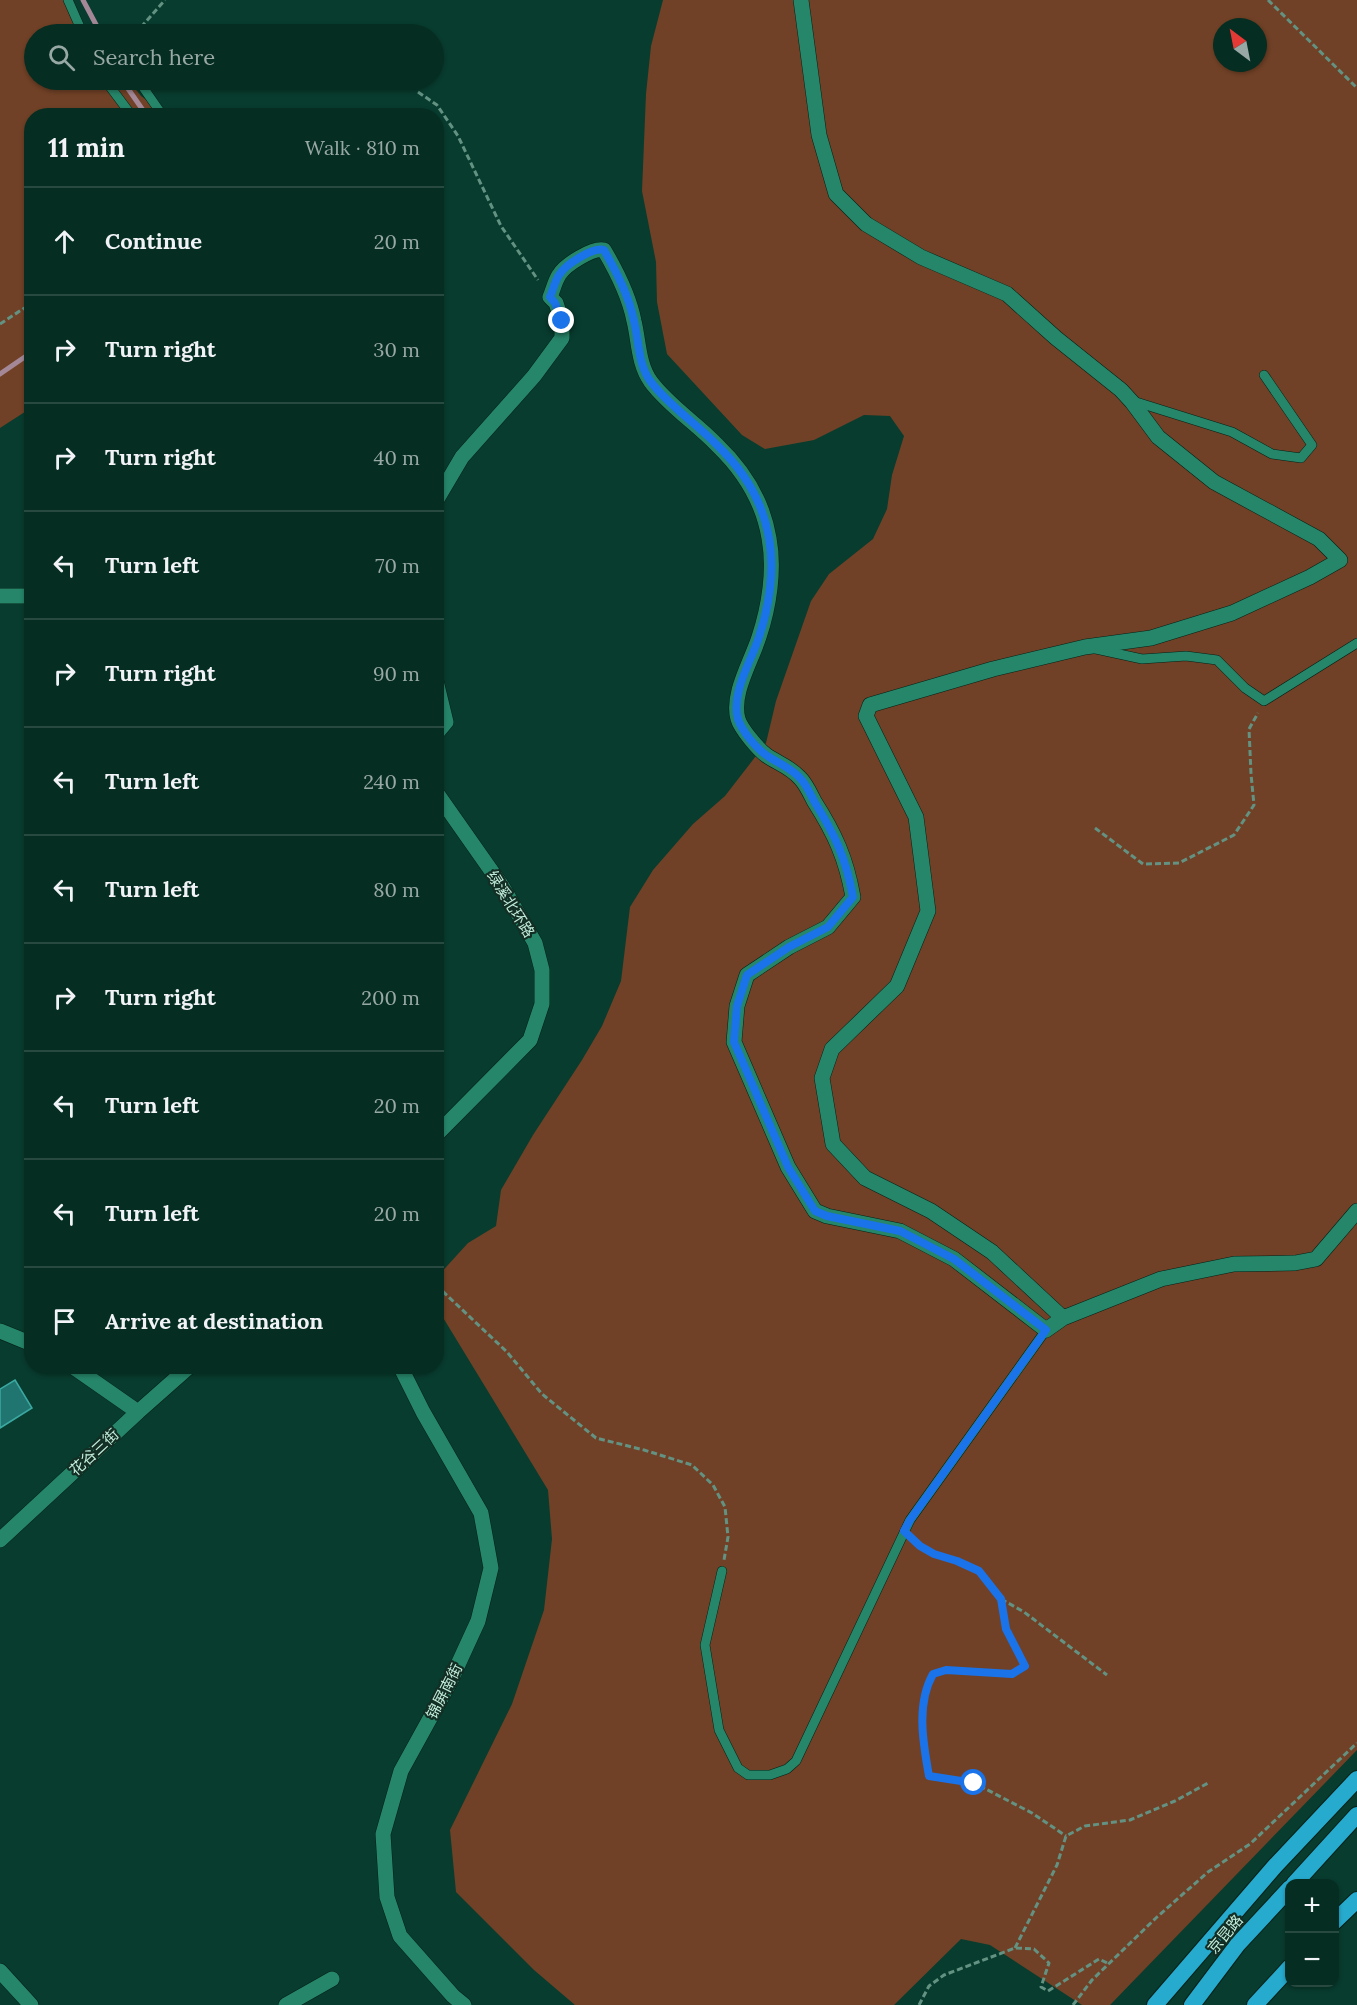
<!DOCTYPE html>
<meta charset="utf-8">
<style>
body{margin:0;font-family:Lora,"Noto Sans SC",serif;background:#14392f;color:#f1f3f6}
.controls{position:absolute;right:18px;bottom:18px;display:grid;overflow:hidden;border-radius:12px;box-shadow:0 2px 4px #0004}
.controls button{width:54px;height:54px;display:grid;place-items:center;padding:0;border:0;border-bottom:2px solid #274940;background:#062d22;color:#f1f3f6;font:30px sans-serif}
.compass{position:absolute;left:1213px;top:18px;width:54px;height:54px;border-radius:50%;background:#062d22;box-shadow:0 2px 4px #0004;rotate:328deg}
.stop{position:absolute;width:18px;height:18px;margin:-14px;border:4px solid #1a73e8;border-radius:50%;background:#fff}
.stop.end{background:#1a73e8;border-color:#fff;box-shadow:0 2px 6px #0008}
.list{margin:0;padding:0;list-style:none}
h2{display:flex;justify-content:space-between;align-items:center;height:78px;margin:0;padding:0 24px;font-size:26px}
h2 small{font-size:20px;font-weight:400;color:#98a8a5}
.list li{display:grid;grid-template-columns:39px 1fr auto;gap:18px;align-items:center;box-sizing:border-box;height:108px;padding:0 24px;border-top:2px solid #274940}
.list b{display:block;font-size:22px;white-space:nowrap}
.list em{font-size:20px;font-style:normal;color:#98a8a5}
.icon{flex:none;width:33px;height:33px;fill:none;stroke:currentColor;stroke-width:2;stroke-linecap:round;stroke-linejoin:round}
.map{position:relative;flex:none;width:1357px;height:2005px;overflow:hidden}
.search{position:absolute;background:#062d22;box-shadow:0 2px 4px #0004;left:24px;top:24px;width:420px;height:66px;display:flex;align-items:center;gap:15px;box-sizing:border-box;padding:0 21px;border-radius:33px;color:#98a8a5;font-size:22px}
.panel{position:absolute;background:#062d22;box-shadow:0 2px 4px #0004;left:24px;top:108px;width:420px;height:1266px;border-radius:24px}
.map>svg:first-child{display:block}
</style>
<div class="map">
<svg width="1357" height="2005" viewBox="0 0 1357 2005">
<rect width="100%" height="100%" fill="#083c2e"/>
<path fill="#704126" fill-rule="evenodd" d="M0 0H66L77 18 91 34H34V80H128L141 96 167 115 32 116 31 408 0 428Z
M663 0H1357V1750L1110 2005H1082L990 1945 961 1939 894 2005H575L534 1970 456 1892 450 1830 512 1704 544 1610 552 1539 548 1490 439 1311 437 1277 468 1243 496 1226 501 1190 533 1135 582 1060 602 1026 621 981 630 907 653 870 693 824 725 796 766 743 776 701 811 601 829 574 873 539 887 509 892 475 904 436 890 416 864 415 814 440 765 449 742 435 667 354 657 302 656 262 642 191 646 94 651 46ZM1222 27H1258V63H1222Z"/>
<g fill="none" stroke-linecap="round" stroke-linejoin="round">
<path stroke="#a48897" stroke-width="5" d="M83 0 101 34
M122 80 147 116
M0 374 32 352"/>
</g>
<path fill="#207570" stroke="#3ba9a2" stroke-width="1.5" d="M15 1380 32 1408 0 1428V1389Z"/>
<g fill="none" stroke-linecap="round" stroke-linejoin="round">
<g stroke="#042017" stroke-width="10">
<path id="service" d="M68 0 83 34
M105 80 132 116
M138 80 163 116
M1133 401 1232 432 1272 454 1301 458 1312 445 1264 375
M1096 649 1142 659 1186 656 1217 660 1245 688 1264 701 1357 643
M722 1571 705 1645 719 1730 738 1768 748 1775H770L787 1769 796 1761 910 1520 1046 1330"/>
</g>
<g stroke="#042017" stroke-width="16">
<path id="minor" d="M801 0 819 135 836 194 866 224 921 257 1007 294 1056 338 1121 390 1132 402 1158 437 1214 482 1319 539 1340 560 1310 577 1232 613 1151 638 1085 647 993 669 870 705 866 716 916 817 928 911 897 986 832 1049 822 1078 833 1144 865 1178 931 1211 992 1252 1063 1318
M436 501 462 457 534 376 562 338V321L556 303 550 297C553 290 555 281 559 275 565 265 593 247 604 250 617 272 629 295 634 321 639 341 638 364 651 382 669 406 696 423 717 445 743 470 763 502 769 538 775 570 769 607 759 637 751 662 731 694 738 719 741 729 758 749 766 755 777 763 789 766 800 778 806 784 810 793 814 801 835 834 846 858 853 897L828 927 789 947 747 975 737 1006 734 1042 788 1167 815 1211 827 1216 900 1231 954 1259 1046 1330 1063 1318 1161 1279 1234 1264 1295 1263 1316 1259 1357 1211
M436 681 446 722 436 734"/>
</g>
<g stroke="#042017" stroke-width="16">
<path id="tertiary" d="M0 596H32
M436 792 502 886 535 943 542 970V1004L530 1040 436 1135
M0 1331 32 1344
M72 1366 138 1412
M400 1366 423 1412 481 1513 491 1568 478 1621 450 1682 401 1771 383 1834 387 1897 400 1936 453 1996 464 2005
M0 1540 138 1412 190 1366
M0 1971 31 2005
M286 2005 332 1979"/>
</g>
<g stroke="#042017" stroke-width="18">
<path id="trunk" d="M1294 1884 1357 1815
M1334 1922 1357 1900
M1155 2005 1275 1866 1357 1779
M1192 2005 1238 1944 1290 1888
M1255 2005 1290 1967"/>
</g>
<path stroke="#639282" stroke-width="3" stroke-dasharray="6 3" stroke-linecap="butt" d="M1268 0 1357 88
M135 34 165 0
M418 92 437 105 458 136 501 226 538 280
M0 324 32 303
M1095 828 1143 864 1179 863 1234 835 1254 805 1251 774 1249 729 1258 713
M436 1285 507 1352 542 1394 596 1438 644 1450 692 1465 713 1485 725 1507 728 1537 724 1560
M913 1540 920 1546 934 1554 957 1561 979 1571 1001 1599 1006 1629 1025 1666 1012 1674 946 1670 933 1674C916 1704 923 1743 929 1776L974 1783 1032 1813 1066 1836
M1001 1599 1024 1612 1107 1675
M1015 1948 1057 1865 1066 1836 1085 1826 1130 1820 1175 1801 1210 1782
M919 2005 929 1986 944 1975 1015 1948 1034 1949 1049 1963 1041 1987 1048 1991 1099 1959 1109 1964
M1073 2005 1092 1980 1157 1917 1208 1872 1250 1844 1357 1743"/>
<use href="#service" stroke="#268669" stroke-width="9"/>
<use href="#minor" stroke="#268669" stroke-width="15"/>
<use href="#tertiary" stroke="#268669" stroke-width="15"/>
<use href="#trunk" stroke="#26aace" stroke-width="16"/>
</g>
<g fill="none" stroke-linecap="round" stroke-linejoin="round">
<path stroke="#1a73e8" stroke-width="8" d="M562 321 555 303 550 297C553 290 555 281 559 275 566 264 593 247 604 250 617 273 629 296 634 321 639 341 638 365 651 382 669 406 696 423 717 445 743 470 763 502 769 538 775 570 769 607 759 637 751 662 731 692 738 719 742 731 756 748 766 755 777 763 790 767 800 778 806 784 810 793 814 801 835 835 846 858 853 897L828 927 789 947 747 975 737 1006 734 1042 788 1167 815 1211 827 1216 900 1231 954 1259 1046 1330 910 1520 904 1531 920 1546 934 1554 957 1561 979 1571 1001 1599 1006 1629 1025 1666 1012 1674 946 1670 933 1674C916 1704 923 1743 929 1776L974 1783"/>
</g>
<g text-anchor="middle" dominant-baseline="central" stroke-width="4.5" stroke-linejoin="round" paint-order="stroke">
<g font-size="15" fill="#c3eddc" stroke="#132f25">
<text transform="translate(511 904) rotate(58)">绿溪北环路</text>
<text transform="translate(94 1452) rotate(-43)">花谷三街</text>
<text transform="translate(444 1691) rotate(-63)">锦屏南街</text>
<text transform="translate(1225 1934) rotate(-50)">京昆路</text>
</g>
</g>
</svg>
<div class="controls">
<button>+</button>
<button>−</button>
</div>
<svg class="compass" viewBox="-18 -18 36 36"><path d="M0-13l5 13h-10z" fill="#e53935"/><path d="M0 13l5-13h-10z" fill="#98a8a5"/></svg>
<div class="stop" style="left:974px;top:1783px"></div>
<div class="stop end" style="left:562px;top:321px"></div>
<div class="search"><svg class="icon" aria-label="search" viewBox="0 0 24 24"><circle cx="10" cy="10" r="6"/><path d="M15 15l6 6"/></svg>Search here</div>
<section class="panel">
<h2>11 min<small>Walk · 810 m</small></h2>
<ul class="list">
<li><svg class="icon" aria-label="ahead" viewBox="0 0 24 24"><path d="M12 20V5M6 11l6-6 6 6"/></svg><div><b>Continue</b></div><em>20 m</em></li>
<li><svg class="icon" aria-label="right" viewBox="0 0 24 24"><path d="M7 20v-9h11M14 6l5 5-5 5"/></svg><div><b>Turn right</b></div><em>30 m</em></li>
<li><svg class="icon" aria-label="right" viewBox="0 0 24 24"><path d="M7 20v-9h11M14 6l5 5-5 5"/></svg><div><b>Turn right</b></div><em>40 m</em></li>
<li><svg class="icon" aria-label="left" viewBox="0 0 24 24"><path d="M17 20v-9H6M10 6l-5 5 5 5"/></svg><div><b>Turn left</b></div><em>70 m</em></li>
<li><svg class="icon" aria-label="right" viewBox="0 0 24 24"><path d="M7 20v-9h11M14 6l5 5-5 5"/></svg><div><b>Turn right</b></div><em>90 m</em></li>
<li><svg class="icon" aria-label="left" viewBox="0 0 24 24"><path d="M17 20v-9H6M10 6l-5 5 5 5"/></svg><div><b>Turn left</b></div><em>240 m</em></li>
<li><svg class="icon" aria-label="left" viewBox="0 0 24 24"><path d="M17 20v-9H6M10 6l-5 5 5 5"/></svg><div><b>Turn left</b></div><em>80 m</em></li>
<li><svg class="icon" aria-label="right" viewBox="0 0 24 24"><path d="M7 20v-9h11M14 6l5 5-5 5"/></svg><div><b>Turn right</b></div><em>200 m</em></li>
<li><svg class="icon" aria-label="left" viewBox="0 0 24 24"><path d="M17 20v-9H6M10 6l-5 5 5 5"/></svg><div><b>Turn left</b></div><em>20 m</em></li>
<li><svg class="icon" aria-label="left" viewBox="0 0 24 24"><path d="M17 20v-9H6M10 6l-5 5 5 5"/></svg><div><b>Turn left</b></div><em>20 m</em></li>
<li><svg class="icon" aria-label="arrive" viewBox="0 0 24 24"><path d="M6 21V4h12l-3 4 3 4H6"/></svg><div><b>Arrive at destination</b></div></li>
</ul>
</section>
</div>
